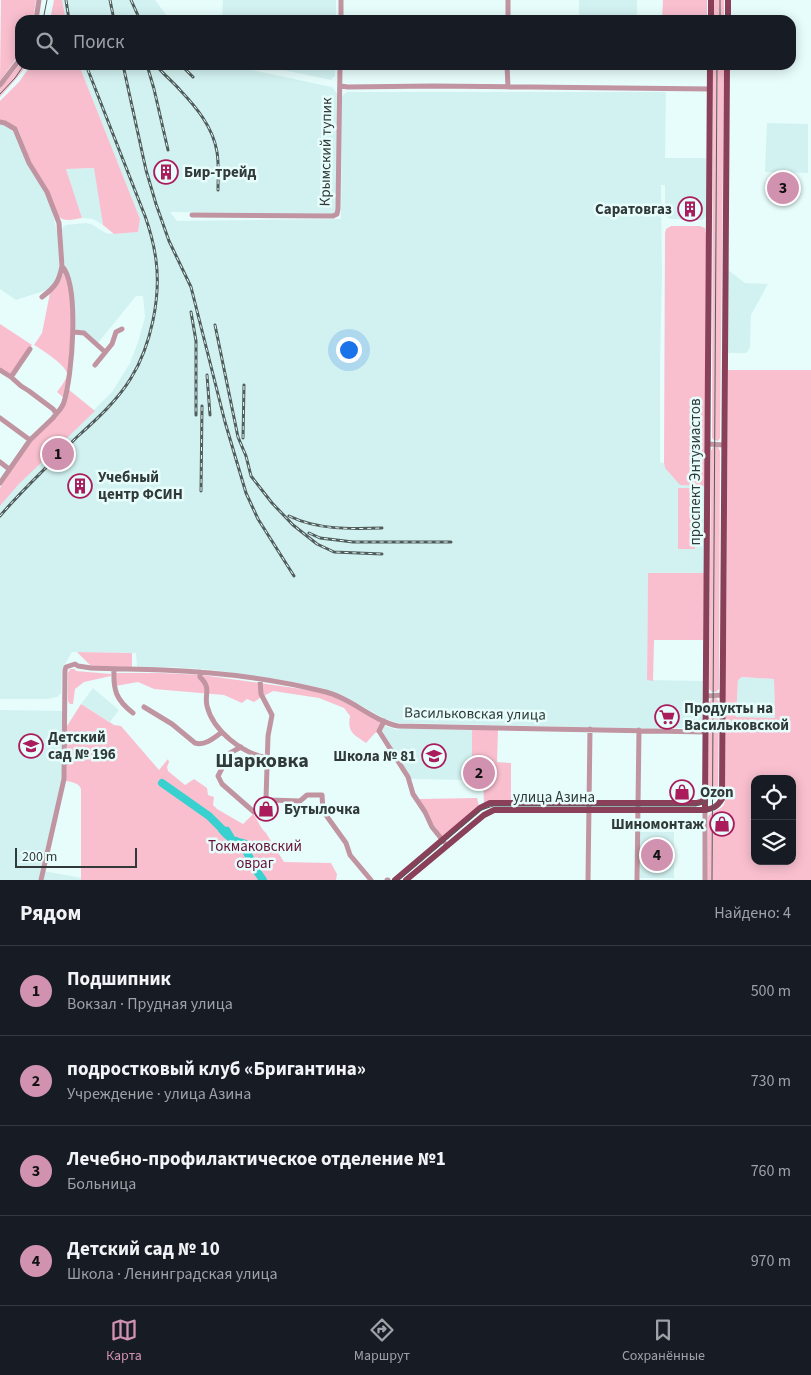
<!DOCTYPE html>
<html lang="ru">
<meta charset="utf-8">
<style>
body{margin:0;font-family:"Source Sans 3",sans-serif;background:#20242c;color:#f1f3f6}
.controls{position:absolute;right:15px;bottom:15px;display:grid;overflow:hidden;border-radius:10px;box-shadow:0 2px 12px #0003}
.controls button{width:45px;height:45px;display:grid;place-items:center;padding:0;border:0;border-bottom:1px solid #363941;background:#171b24;color:#f1f3f6;font:25px sans-serif}
.scale{position:absolute;left:15px;bottom:12px;width:122px;box-sizing:border-box;padding-left:5px;border:2px solid #313a39;border-top:0;font-size:14px;line-height:18px;white-space:nowrap;color:#313a39;-webkit-text-stroke:4px #e6fdfc;paint-order:stroke}
.you{position:absolute;left:348px;top:349px;width:18px;height:18px;margin:-12px;border:4px solid #fff;border-radius:50%;background:#1a73e8;box-shadow:0 0 0 8px #1a73e833}
.badge{display:grid;place-items:center;width:32px;height:32px;border-radius:50%;background:#d192b0;color:#111;font-size:16px;font-weight:700}
.pin{position:absolute;translate:-50% -50%;border:2px solid #fff;box-shadow:0 1px 5px #0006}
.list{margin:0;padding:0;list-style:none}
h2{display:flex;justify-content:space-between;align-items:center;height:65px;margin:0;padding:0 20px;font-size:21px}
h2 small{font-size:16px;font-weight:400;color:#9ea1a6}
.list li{display:grid;grid-template-columns:32px 1fr auto;gap:15px;align-items:center;box-sizing:border-box;height:90px;padding:0 20px;border-top:1px solid #363941}
.list b{display:block;font-size:19px;white-space:nowrap}
.list p{margin:0;font-size:16px;white-space:nowrap;color:#9ea1a6}
.list em{font-size:16px;font-style:normal;color:#9ea1a6}
.icon{flex:none;width:28px;height:28px;fill:none;stroke:currentColor;stroke-width:2;stroke-linecap:round;stroke-linejoin:round}
.map{position:relative;flex:none;width:811px;height:880px;overflow:hidden}
.search{position:absolute;background:#171b24;box-shadow:0 2px 12px #0003;left:15px;right:15px;top:15px;height:55px;display:flex;align-items:center;gap:12px;box-sizing:border-box;padding:0 18px;border-radius:15px;color:#9ea1a6;font-size:19px}
.sheet{height:425px;background:#171b24}
nav{display:flex;justify-content:space-around;align-items:center;box-sizing:border-box;height:70px;border-top:1px solid #363941;background:#171b24;font-size:14px;color:#9ea1a6}
nav a{display:grid;justify-items:center;gap:2px}
nav .on{color:#d192b0}
.map>svg:first-child{display:block}
</style>
<div class="map">
<svg width="811" height="880" viewBox="0 0 811 880">
<rect width="100%" height="100%" fill="#e6fdfc"/>
<path fill="#d2f2f1" d="M62 0H155L170 20H66Z
M223 0H336V20H222Z
M579 0H637V20H579Z
M79 65H228L332 87 336 92 338 95 336 209 333 214 170 212 177 221 341 219 342 96 347 92H666L665 158H706V216L703 220 670 219 667 217 665 212V185H661L662 274 660 364V462L664 463 665 468 705 486 704 573H648L647 680 703 681V723L700 726 695 728H629L398 723 385 719 355 702 326 689 282 680 213 670 170 667H137L136 653 72 652 62 669 61 693 57 697 48 699H0V506L19 484 112 392 130 363 138 342 145 317 143 296H136L98 343 76 330 75 328 72 284 64 261 62 230 63 227 66 225 85 223 91 224 106 233 114 234 138 232 140 219Z
M260 65H335V76L331 80Z
M2 123 14 132 45 193 50 203 59 239 60 268 58 280 47 290 16 300 0 289V124Z
M767 123 808 124V173L765 172Z
M95 168 103 225 93 219 82 218 66 169Z
M728 270 745 283 768 284 751 315 750 348 746 353H728Z
M742 677 774 679 775 718H736L738 680Z
M93 688 119 710 110 722 81 704Z
M0 710 63 711 62 783 39 880H0Z
M385 726 398 730 401 728 472 730V780L411 779 382 731Z
M640 832H674V878H640Z
M44 871 81 878V880H42Z"/>
<path fill="#f9bfcf" fill-rule="evenodd" d="M1 0H36L33 20H20V53L0 81Z
M54 0H62L66 20H50Z
M663 0H707V20H662Z
M714 0H724V20H713Z
M20 64 27 65 16 79 0 97V88Z
M31 65H79L140 219 138 232 114 234 103 225 94 168 66 169 82 218C74 219 65 223 58 216L31 162 18 129 7 121 0 120V101L19 82Z
M713 65H724L720 438 718 441 714 440 712 438Z
M671 226H700L705 228 706 234 705 486 680 485 665 468 664 463 665 233 666 229Z
M64 271 66 272C70 285 70 298 71 311 72 340 71 369 64 398L57 392C60 388 66 380 67 375 69 367 41 349 34 345L42 333 50 293 60 281Z
M0 324 32 345 10 374 0 369Z
M728 370H811V880H707L708 816C713 810 722 811 725 802ZM742 677 774 679 775 718 736 717 738 680ZM755 779H792V861H755Z
M68 389 95 411 19 484 0 506V488L9 473 35 437 55 419Z
M713 447H718L720 451 719 689 716 692H712L709 689 711 451Z
M678 488H696L695 549H678Z
M648 573H704L703 640H654L653 681 647 680Z
M77 652 132 653V667L91 666Z
M70 669H75L76 671 111 674V676L84 682 75 689 73 704H70L68 701V673Z
M116 673H161L202 675 309 690 331 695 386 724 382 731 375 733 366 743C354 734 347 733 350 716L344 708 319 698 273 691 260 698 254 702 247 699 242 703 224 695 154 689 138 682 115 686Z
M712 698H716L719 702 718 795C716 801 712 801 708 796L709 702Z
M81 704 114 725 121 726 159 770 168 759 169 762 167 767 168 771 185 785 194 779 207 788 208 795 214 797 213 805 217 809 243 824 253 814C258 820 260 828 266 833L284 862 331 863 337 874 336 880H81V789C79 783 72 782 66 781L67 726Z
M472 730H498L497 762 511 763V800L484 803 483 781 472 780Z
M477 798 479 806 442 837 434 825 419 799Z"/>
<path fill="#39d1d0" d="M219 826 229 827 235 837 247 840 250 846C236 847 226 842 218 831Z"/>
<g fill="none" stroke-linecap="round" stroke-linejoin="round">
<path stroke="#39d1d0" stroke-width="8" d="M162 783 209 816 225 832
M236 841 244 847 256 870 263 880"/>
<path stroke="#c094a0" stroke-width="5" d="M36 20 39 0
M341 20V0
M508 20V0
M507 65 508 87
M0 85 20 59
M340 86 348 87 433 86 710 89
M0 122 5 123 15 129 29 163 47 192 59 223 62 266C80 286 72 377 64 402 62 409 57 412 53 418L30 440 0 483
M192 215 333 216 337 214 338 209 340 65
M42 297C55 287 59 282 62 266
M74 332 84 333 105 352
M95 365 112 344 116 332 122 329
M0 370 11 377 21 386 29 391 53 409 56 413
M11 377 30 349
M0 418 30 440
M708 444 724 445
M0 462 9 469
M114 669C113 690 116 700 133 713
M200 672V677C212 689 204 693 207 706 213 731 243 754 268 758
M260 680 261 694 272 715 268 736 266 799 270 800 300 801 307 795H322L323 811 346 843 350 855 371 880
M707 696 723 695
M144 707 172 724 195 743C205 746 214 738 222 732
M384 721 379 731 408 777 413 794 425 812 432 827 444 842
M241 747 230 753 218 776 222 784 254 812
M41 880 64 779 65 670 66 667 75 664 78 666 91 668C115 669 139 669 163 670 216 672 275 679 326 692 351 698 373 721 398 726L706 732
M387 880H388
M588 880 590 729
M637 880 639 730
M705 880V810"/>
<path stroke="#8a4059" stroke-width="6" d="M711 20V0
M728 20V0
M705 810 710 65
M395 880 480 808 490 803H697L701 802 705 799
M406 880 484 815 494 810H705C714 808 717 807 722 799L727 65"/>
<path stroke="#515d5c" stroke-width="1" d="M43 20 47 0
M720 20V0
M0 94 15 78 24 65
M399 880 481 810 493 806H696L705 802 712 792
M712 880 717 65"/>
<g stroke="#515d5c" stroke-width="3">
<path id="rail" d="M66 0 69 20
M110 0 114 20
M131 0 140 20
M123 65 146 170 156 204 169 241 191 287 225 422 246 493 258 519 294 576
M147 65 154 89 168 150
M156 65C163 74 172 81 180 90 196 107 213 127 217 152 219 164 218 178 218 190
M181 65 193 77
M191 312 196 341V415
M215 325 238 437 246 456 251 476 272 503 293 525 317 544 334 552 382 554
M207 375 210 415
M243 438 244 385
M201 491 202 406
M0 516C24 488 51 463 77 437 97 419 117 401 131 378 151 346 161 297 156 260 154 245 150 230 145 216L86 65
M289 516C318 530 350 529 382 528
M309 533 320 538 353 542H451"/>
</g>
<use href="#rail" stroke="#e6fdfc" stroke-width="1" stroke-dasharray="4" stroke-linecap="butt"/>
</g>
<defs>
<g id="building-ring" transform="scale(1.25)"><circle r="9.5" fill="#e6fdfc" stroke="#aa1c5b" stroke-width="1.5"/><path d="M-4-6H4V6H1V3H-1V6H-4ZM-2.5-4.3h1.7v1.8h-1.7ZM.8-4.3h1.7v1.8H.8ZM-2.5-1h1.7V.8h-1.7ZM.8-1h1.7V.8H.8Z" fill="#aa1c5b"/></g>
<g id="supermarket-ring" transform="scale(1.25)"><circle r="9.5" fill="#e6fdfc" stroke="#aa1c5b" stroke-width="1.5"/><path d="M-6-5.5h2.5l.6 2H6L4.5 2H-2.5L-4.4-4H-6ZM-1.5 3.2a1.3 1.3 0 1 0 .1 0ZM3 3.2a1.3 1.3 0 1 0 .1 0Z" fill="#aa1c5b"/></g>
<g id="school-ring" transform="scale(1.25)"><circle r="9.5" fill="#e6fdfc" stroke="#aa1c5b" stroke-width="1.5"/><path d="M0-5L7-2L0 1L-7-2ZM-4 1L0 2.5L4 1V4Q0 6-4 4Z" fill="#aa1c5b"/></g>
<g id="shop-ring" transform="scale(1.25)"><circle r="9.5" fill="#e6fdfc" stroke="#aa1c5b" stroke-width="1.5"/><path d="M-5-2.5h2.3a2.7 3.5 0 0 1 5.4 0H5L5.5 6h-11ZM-1.5-2.5h3a1.5 2.3 0 0 0-3 0Z" fill="#aa1c5b"/></g>
</defs>
<g fill-rule="evenodd">
<use href="#building-ring" x="166" y="172"/>
<use href="#building-ring" x="690" y="209"/>
<use href="#building-ring" x="80" y="486"/>
<use href="#supermarket-ring" x="667" y="717"/>
<use href="#school-ring" x="31" y="746"/>
<use href="#school-ring" x="434" y="756"/>
<use href="#shop-ring" x="682" y="792"/>
<use href="#shop-ring" x="266" y="809"/>
<use href="#shop-ring" x="722" y="824"/>
</g>
<g text-anchor="middle" dominant-baseline="central" stroke-width="5" stroke-linejoin="round" paint-order="stroke">
<g font-size="15" fill="#313a39" stroke="#e6fdfc">
<text transform="translate(326 152) rotate(-89)">Крымский тупик</text>
<text transform="translate(695 472) rotate(-90)">проспект Энтузиастов</text>
<text transform="translate(475 714) rotate(1)">Васильковская улица</text>
<text x="554" y="797">улица Азина</text>
</g>
<g font-size="15" font-weight="bold" fill="#313a39" stroke="#e6fdfc" text-anchor="start">
<text x="184" y="172">Бир-трейд</text>
<text x="672" y="209" text-anchor="end">Саратовгаз</text>
<text x="98" y="477">Учебный<tspan x="98" dy="17">центр ФСИН</tspan></text>
<text x="684" y="708">Продукты на<tspan x="684" dy="17">Васильковской</tspan></text>
<text x="48" y="737">Детский<tspan x="48" dy="17">сад № 196</tspan></text>
<text x="416" y="756" text-anchor="end">Школа № 81</text>
<text x="700" y="792">Ozon</text>
<text x="284" y="809">Бутылочка</text>
<text x="704" y="824" text-anchor="end">Шиномонтаж</text>
</g>
<g font-size="15" fill="#681237" stroke="#e6fdfc">
<text x="255" y="846">Токмаковский<tspan x="255" dy="17">овраг</tspan></text>
</g>
<g font-size="20" font-weight="bold" fill="#313a39" stroke="#e6fdfc">
<text x="262" y="761">Шарковка</text>
</g>
</g>
</svg>
<div class="controls">
<button><svg class="icon" aria-label="locate" viewBox="0 0 24 24"><circle cx="12" cy="12" r="6"/><path d="M12 2v4M12 18v4M2 12h4M18 12h4"/></svg></button>
<button><svg class="icon" aria-label="layers" viewBox="0 0 24 24"><path d="M12 4l9 5-9 5-9-5zM3 14l9 5 9-5"/></svg></button>
</div>
<div class="scale">200 m</div>
<div class="you"></div>
<div class="pin badge" style="left:58px;top:454px">1</div>
<div class="pin badge" style="left:479px;top:773px">2</div>
<div class="pin badge" style="left:783px;top:188px">3</div>
<div class="pin badge" style="left:657px;top:855px">4</div>
<div class="search"><svg class="icon" aria-label="search" viewBox="0 0 24 24"><circle cx="10" cy="10" r="6"/><path d="M15 15l6 6"/></svg>Поиск</div>
</div>
<section class="sheet">
<h2>Рядом<small>Найдено: 4</small></h2>
<ul class="list">
<li><span class="badge">1</span><div><b>Подшипник</b><p>Вокзал · Прудная улица</p></div><em>500 m</em></li>
<li><span class="badge">2</span><div><b>подростковый клуб «Бригантина»</b><p>Учреждение · улица Азина</p></div><em>730 m</em></li>
<li><span class="badge">3</span><div><b>Лечебно-профилактическое отделение №1</b><p>Больница</p></div><em>760 m</em></li>
<li><span class="badge">4</span><div><b>Детский сад № 10</b><p>Школа · Ленинградская улица</p></div><em>970 m</em></li>
</ul>
</section>
<nav>
<a class="on"><svg class="icon" aria-label="map" viewBox="0 0 24 24"><path d="M3 6l6-2 6 2 6-2v14l-6 2-6-2-6 2zM9 4v14M15 6v14"/></svg>Карта</a>
<a><svg class="icon" aria-label="directions" viewBox="0 0 24 24"><path d="M12 3l9 9-9 9-9-9zM9 14v-3h6M13 9l2 2-2 2"/></svg>Маршрут</a>
<a><svg class="icon" aria-label="saved" viewBox="0 0 24 24"><path d="M7 4h10v16l-5-4-5 4z"/></svg>Сохранённые</a>
</nav>
